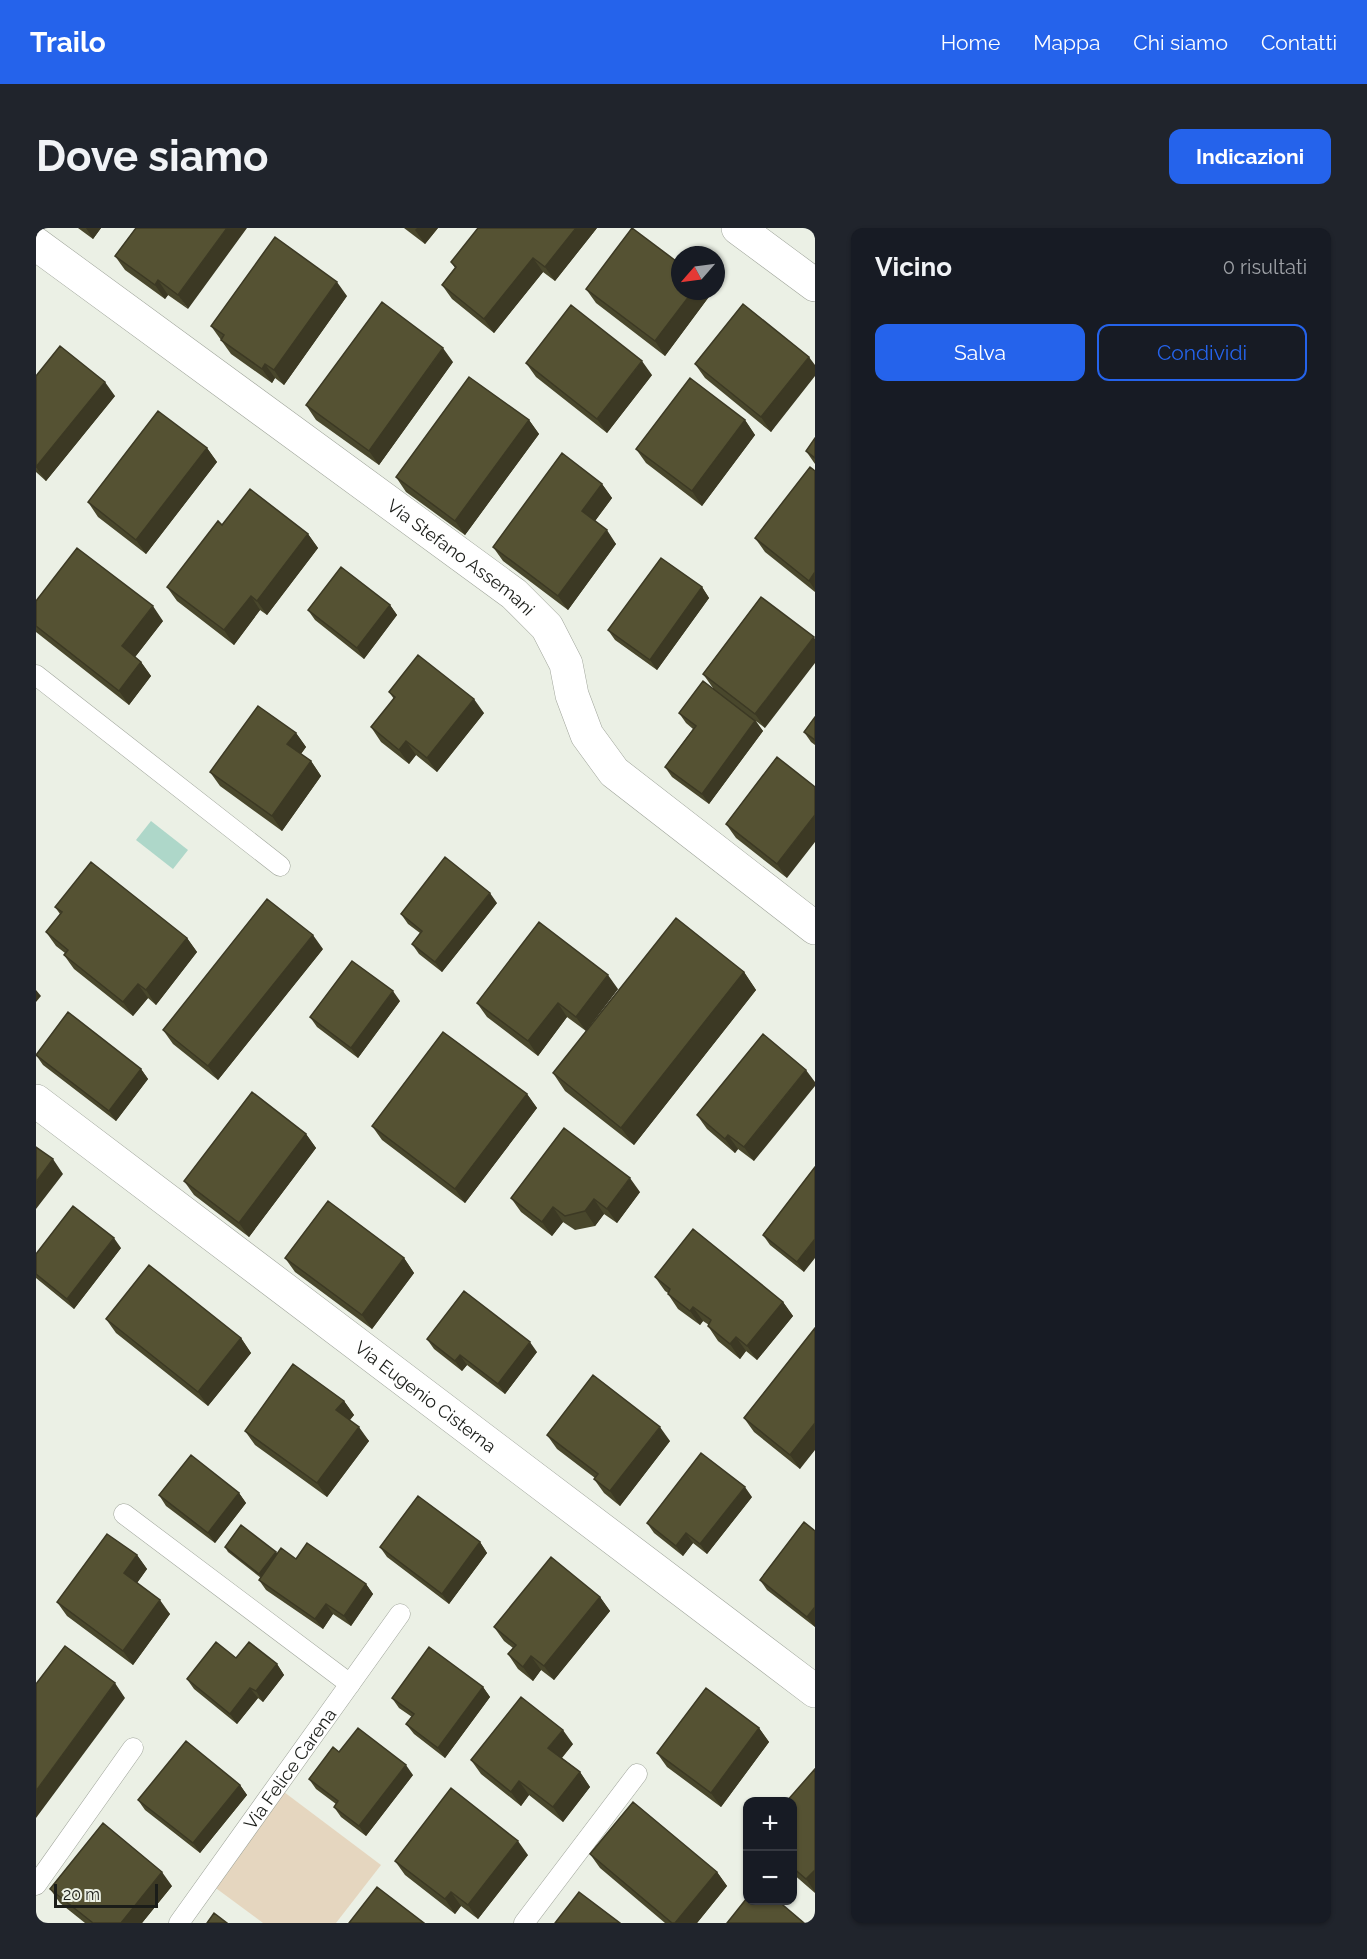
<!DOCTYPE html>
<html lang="it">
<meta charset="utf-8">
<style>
body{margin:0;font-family:Raleway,sans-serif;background:#20242c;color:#f1f3f6}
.controls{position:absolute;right:18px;bottom:18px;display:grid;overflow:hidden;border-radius:12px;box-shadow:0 2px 4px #0004}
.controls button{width:54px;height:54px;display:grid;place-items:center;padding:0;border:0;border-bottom:2px solid #363941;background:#171b24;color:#f1f3f6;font:30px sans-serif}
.compass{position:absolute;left:635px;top:18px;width:54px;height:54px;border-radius:50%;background:#171b24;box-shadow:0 2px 4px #0004;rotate:242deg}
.scale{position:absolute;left:18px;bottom:15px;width:104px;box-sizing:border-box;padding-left:6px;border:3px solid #1b1d19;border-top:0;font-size:16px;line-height:21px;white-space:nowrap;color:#1b1d19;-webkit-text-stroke:4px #ebf0e5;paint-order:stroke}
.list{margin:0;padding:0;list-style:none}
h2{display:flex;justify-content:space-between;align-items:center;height:78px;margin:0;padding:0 24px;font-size:26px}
h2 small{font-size:20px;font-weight:400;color:#9ea1a6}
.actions{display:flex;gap:12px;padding:18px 24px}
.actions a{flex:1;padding:14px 0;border:2px solid #2563eb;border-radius:12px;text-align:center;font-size:21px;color:#2563eb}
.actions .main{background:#2563eb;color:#fff}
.map{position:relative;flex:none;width:779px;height:1695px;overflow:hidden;border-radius:12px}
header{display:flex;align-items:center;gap:36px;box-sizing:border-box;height:84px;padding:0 30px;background:#2563eb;color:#fff}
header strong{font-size:28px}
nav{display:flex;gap:33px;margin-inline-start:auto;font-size:21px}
.intro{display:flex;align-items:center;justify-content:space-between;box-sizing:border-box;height:144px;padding:0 36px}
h1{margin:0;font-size:42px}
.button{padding:15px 27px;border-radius:12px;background:#2563eb;color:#fff;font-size:21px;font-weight:700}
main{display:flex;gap:36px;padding:0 36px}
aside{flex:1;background:#171b24;border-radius:12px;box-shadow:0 2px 4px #0004}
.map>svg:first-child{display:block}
</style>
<header>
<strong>Trailo</strong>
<nav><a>Home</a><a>Mappa</a><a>Chi siamo</a><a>Contatti</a></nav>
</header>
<div class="intro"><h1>Dove siamo</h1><a class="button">Indicazioni</a></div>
<main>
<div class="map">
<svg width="779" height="1695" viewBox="0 0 779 1695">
<rect width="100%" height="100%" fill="#ebf0e5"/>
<path fill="#e5d6bf" d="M248 1564 345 1637 300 1695H227L177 1658Z"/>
<path fill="#aed7c9" d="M115 593 152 622 137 641 100 612Z"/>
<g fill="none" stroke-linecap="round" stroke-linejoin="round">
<g stroke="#9fa49a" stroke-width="21">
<g id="service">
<path d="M0 447 244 638"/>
<path d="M88 1286 314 1456"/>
<path d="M0 1657 97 1520"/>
<path id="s1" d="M143 1695 364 1386"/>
<path d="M488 1695 601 1546"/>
</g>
</g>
<g stroke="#9fa49a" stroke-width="34">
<g id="minor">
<path d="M702 0 779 57"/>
<path id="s2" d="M0 16 478 366 511 399 530 436 536 467 551 507 578 544 779 700"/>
<path id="s3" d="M0 873 779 1463"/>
</g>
</g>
<use href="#service" stroke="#fff" stroke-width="20"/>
<use href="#minor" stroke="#fff" stroke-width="33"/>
</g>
<path fill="#49472c" d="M42 0H65L57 11Z
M100 0 152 81 132 67 129 71 89 42 79 28Z
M368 0H402L389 16Z
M561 0 519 53 507 44 458 105 416 71 406 57 419 40 415 34Z
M550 61 675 66 629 128 560 75Z
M311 68 248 157 239 150 236 155 195 126 175 98Z
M417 134 343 237 280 192 270 177Z
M490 135 616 147 571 205 500 149Z
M659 136 779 137 735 204 669 150Z
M0 148 79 168 10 253 0 244Z
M493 192 503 206 429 307 370 264 360 249Z
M709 192 719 207 666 278 610 235 600 221Z
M779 210V236L770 223Z
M171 220 181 234 110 326 62 289 52 274Z
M779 243V364L729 324 719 310Z
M566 256 576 270 559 293 580 316 532 382 467 333 457 319Z
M186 297 272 306 282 320 231 387 224 382 198 417 141 373 131 359Z
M666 359 673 370 621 442 579 412 572 402Z
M725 369 729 500 720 493 727 503 673 576 636 549 629 539 657 501 650 495 643 485 677 460 667 446Z
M0 373 127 393 99 429 105 434 115 448 93 477 0 404Z
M354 377 361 387 328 431 279 392 272 382Z
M353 464 448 485 401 544 380 527 373 536 345 514 335 499 358 471Z
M779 489V517L775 514 768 504Z
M260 505 270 519 265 526 275 533 285 548 246 603 184 558 174 544Z
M741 529 751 650 700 610 690 596Z
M461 675 406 744 383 726 376 716 384 705 372 696 365 686Z
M19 679 151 710 161 724 120 777 112 770 97 788 38 741 28 727 29 725 20 718 10 704 24 686Z
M287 721 182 852 137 816 127 802Z
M708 744 720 762 598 917 529 863 517 845Z
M582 761 550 803 531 789 502 828 451 789 441 775Z
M364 773 322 830 281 799 274 789Z
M727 806 718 933 702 921 699 925 671 901 661 887Z
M0 827 105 841 112 851 80 893 7 837Z
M491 866 501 880 429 975 346 912 336 898Z
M270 906 280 920 213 1009 158 967 148 953Z
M779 939 768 1044 734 1017 727 1007Z
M604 964 581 995 568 986 559 998 539 1002 527 994 516 1008 485 984 475 970Z
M85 1020 38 1081 0 1050V1026Z
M249 1030H368L378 1045 336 1101 259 1044Z
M619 1049 747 1074 757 1088 721 1132 710 1123 704 1131 682 1113 672 1098 673 1097 667 1093 664 1097 642 1081 632 1066V1065L629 1063Z
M70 1091 205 1110 215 1125 172 1178 80 1105Z
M779 1100 764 1241 718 1204 708 1190Z
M391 1111 501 1124 469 1166 431 1137 426 1143 398 1121Z
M308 1173 318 1187 314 1192 333 1213 291 1269 219 1217 209 1203Z
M511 1207 634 1213 584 1278 568 1265 558 1251 559 1250 521 1221Z
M203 1265 210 1275 179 1315 130 1278 123 1267Z
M716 1269 671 1326 657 1315 647 1328 618 1305 611 1295Z
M768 1294 779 1399 731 1362 724 1352Z
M444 1314 451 1325 413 1376 351 1329 344 1319Z
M189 1319 240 1324 241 1326 260 1331 330 1356 337 1366 315 1398 297 1386 287 1401 230 1362 223 1352 225 1350 192 1324Z
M101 1327 111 1341 101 1355 134 1386 97 1437 31 1388 21 1374Z
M564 1369 574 1383 518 1452 505 1442 497 1453 482 1441 472 1426 477 1420 468 1413 458 1399Z
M200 1430 241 1436 248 1447 227 1474 222 1470 201 1496 158 1461 151 1451Z
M447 1459 454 1469 409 1530 378 1506 370 1496 376 1489 363 1480 356 1470Z
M723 1500 733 1514 685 1579 631 1539 621 1525Z
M537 1516 526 1530 544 1544 554 1559 527 1594 493 1567 485 1578 445 1546 435 1532Z
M779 1541V1665L756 1645V1574Z
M377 1547 330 1608 305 1589 298 1579 300 1576 280 1561 273 1551Z
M204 1557 211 1567 164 1625 109 1582 102 1572Z
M554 1626 681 1644 691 1658 661 1695H629L564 1640Z
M492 1627 442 1691 425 1678 419 1686 369 1647 359 1633Z
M136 1658 106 1695H49L24 1675 14 1661Z"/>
<path fill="#3c3924" d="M50 0H65L57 11Z
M191 0H211L152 81 142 67Z
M381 0H402L389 16 379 2Z
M540 0H561L519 53 509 39Z
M497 30 507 44 458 105 448 91Z
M122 52 132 67 129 71 119 57Z
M301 54 311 68 248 157 238 142Z
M657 63H672L675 66 629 128 619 113Z
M407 120 417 134 343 237 333 223Z
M773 129 779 137V148L735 204 725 189Z
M606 133 616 147 571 205 561 191Z
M229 136 239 150 236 155 226 141Z
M69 154 79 168 10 253 0 239Z
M493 192 503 206 429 307 419 293Z
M709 192 719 207 666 278 656 263Z
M171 220 181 234 110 326 100 312Z
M566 256 576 270 556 297 546 283Z
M571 302 580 316 532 382 522 368Z
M272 306 282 320 231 387 221 373Z
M779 344V362L773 353Z
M666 359 673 370 621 442 614 432Z
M215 368 224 382 198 417 188 402Z
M354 377 361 387 328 431 321 420Z
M117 378 127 393 96 433 86 418Z
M778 409 779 411V435L729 500 719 486Z
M105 434 115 448 93 477 83 463Z
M438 471 448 485 401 544 391 530Z
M719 493 727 503 673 576 666 566Z
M260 505 270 519 261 531 251 516Z
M370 513 380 527 373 536 363 522Z
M275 533 285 548 246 603 236 588Z
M779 587V614L751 650 741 636Z
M454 665 461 675 406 744 399 734Z
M277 707 287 721 182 852 172 838Z
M151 710 161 724 120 777 110 762Z
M708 744 720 762 598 917 585 900Z
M572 747 582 761 550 803 540 789Z
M102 756 112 770 97 788 87 774Z
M0 762 5 768 0 774Z
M357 763 364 773 322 830 315 820Z
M522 775 531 789 502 828 492 813Z
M105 841 112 851 80 893 73 883Z
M770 842 779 854V858L718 933 708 919Z
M491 866 501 880 429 975 419 961Z
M270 906 280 920 213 1009 203 995Z
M692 907 702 921 699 925 689 911Z
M17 931 27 946 0 981V954Z
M594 950 604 964 581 995 571 981Z
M558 971 568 986 559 998 549 983Z
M517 979 527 994 516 1008 506 994Z
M78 1010 85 1020 38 1081 31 1071Z
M779 1011V1030L768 1044 761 1034Z
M368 1030 378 1045 336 1101 326 1087Z
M747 1074 757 1088 721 1132 711 1118Z
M657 1079 667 1093 664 1097 654 1083Z
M700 1109 710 1123 704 1131 694 1116Z
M205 1110 215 1125 172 1178 162 1164Z
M494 1114 501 1124 469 1166 462 1156Z
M424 1127 431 1137 426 1143 419 1133Z
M308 1173 318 1187 310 1196 300 1182Z
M779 1195V1222L764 1241 754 1227Z
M323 1199 333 1213 291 1269 281 1255Z
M624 1199 634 1213 584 1278 574 1263Z
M709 1259 716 1269 671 1326 664 1316Z
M203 1265 210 1275 179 1315 172 1305Z
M650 1305 657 1315 647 1328 640 1318Z
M444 1314 451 1325 413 1376 406 1366Z
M240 1324 244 1329 227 1351 223 1346Z
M101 1327 111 1341 98 1359 88 1345Z
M330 1356 337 1366 315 1398 308 1388Z
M564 1369 574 1383 518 1452 508 1438Z
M124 1372 134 1386 97 1437 87 1423Z
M290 1376 297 1386 287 1401 279 1391Z
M779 1379V1399L771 1389Z
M495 1428 505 1442 497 1453 487 1439Z
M241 1436 248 1447 227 1474 220 1463Z
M79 1455 89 1470 0 1590V1563Z
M447 1459 454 1469 409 1530 402 1520Z
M214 1460 222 1470 201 1496 194 1486Z
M723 1500 733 1514 685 1579 675 1565Z
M527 1502 537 1516 522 1534 512 1520Z
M370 1537 377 1547 330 1608 323 1598Z
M544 1544 554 1559 527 1594 517 1579Z
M483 1553 493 1567 485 1578 475 1564Z
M204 1557 211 1567 164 1625 157 1615Z
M482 1613 492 1627 442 1691 432 1677Z
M779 1642V1664L770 1651Z
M126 1644 136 1658 106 1695H85Z
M681 1644 691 1658 661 1695H639Z
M415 1664 425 1678 419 1686 409 1671Z"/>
<path fill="#555233" stroke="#3c3924" stroke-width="1.5" d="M100 0H191L142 67 122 52 119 57 79 28Z
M442 0H540L509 39 497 30 448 91 406 57 420 39 415 34Z
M596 0 644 36V63H657L619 113 550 61Z
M239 9 301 54 238 142 229 136 226 141 185 112 188 107 175 98Z
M346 74 407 120 333 223 270 177Z
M707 76 773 129 725 189 659 136Z
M535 77 606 133 561 191 490 135Z
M24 118 69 154 0 239V148Z
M433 149 493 192 419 293 360 249Z
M654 150 709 192 656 263 600 221Z
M122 183 171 220 100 312 52 274Z
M779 210V230L770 223Z
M526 225 566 256 546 283 571 302 522 368 457 319Z
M774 239 779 243V344L773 353 719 310Z
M214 261 272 306 221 373 215 368 188 402 131 359 182 293 186 297Z
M41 320 117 378 86 418 105 434 83 463 0 398V373Z
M625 330 666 359 614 432 572 402Z
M305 339 354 377 321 420 272 382Z
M725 369 778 409 719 486 667 446Z
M382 427 438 471 391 530 370 513 363 522 335 499 359 469 353 464Z
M667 453 719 493 666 566 629 539 660 498 643 485Z
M222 478 260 505 251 516 275 533 236 588 174 544Z
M779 489V512L768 504Z
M741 529 779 559V587L741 636 690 596Z
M409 629 454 665 399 734 376 716 386 703 365 686Z
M55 634 151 710 110 762 102 756 87 774 28 727 32 722 10 704 26 684 19 679Z
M231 671 277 707 172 838 127 802Z
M640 690 708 744 585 900 517 845Z
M503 694 572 747 540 789 522 775 492 813 441 775Z
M316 733 357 763 315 820 274 789Z
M32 784 105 841 73 883 0 827Z
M407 804 491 866 419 961 336 898Z
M727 806 770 842 708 919 692 907 689 911 661 887Z
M216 864 270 906 203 995 148 953Z
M528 900 594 950 571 981 558 971 549 983 529 988 517 979 506 994 475 970Z
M0 919 17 931 0 954Z
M779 939V1011L761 1034 727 1007Z
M292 973 368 1030 326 1087 249 1030Z
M37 978 78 1010 31 1071 0 1046V1026Z
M657 1001 747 1074 711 1118 700 1109 694 1116 672 1098 675 1092 657 1079 654 1083 632 1066 634 1061 619 1049Z
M113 1037 205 1110 162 1164 70 1091Z
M428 1063 494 1114 462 1156 424 1127 419 1133 391 1111Z
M779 1100V1195L754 1227 708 1190Z
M257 1136 308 1173 300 1182 323 1199 281 1255 209 1203Z
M557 1147 624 1199 574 1263 558 1251 562 1246 511 1207Z
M665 1225 709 1259 664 1316 650 1305 640 1318 611 1295Z
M155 1227 203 1265 172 1305 123 1267Z
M382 1268 444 1314 406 1366 344 1319Z
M768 1294 779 1303V1379L771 1389 724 1352Z
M205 1297 240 1324 223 1346 189 1319Z
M71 1306 101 1327 88 1345 124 1372 87 1423 21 1374Z
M271 1315 330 1356 308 1388 290 1376 279 1391 223 1352 245 1320 260 1331Z
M515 1329 564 1369 508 1438 495 1428 487 1439 472 1426 480 1417 458 1399Z
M180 1414 200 1430 213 1414 241 1436 220 1463 214 1460 194 1486 151 1451Z
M29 1418 79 1455 0 1563V1456Z
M393 1419 447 1459 402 1520 370 1496 378 1486 356 1470Z
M670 1460 723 1500 675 1565 621 1525Z
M485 1469 527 1502 512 1520 544 1544 517 1579 483 1553 475 1564 435 1532Z
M322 1500 370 1537 323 1598 298 1579 302 1573 273 1551 297 1519 303 1524Z
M150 1513 204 1557 157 1615 102 1572Z
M779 1541V1642L770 1651 756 1639V1574H750Z
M415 1560 482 1613 432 1677 415 1664 409 1671 359 1633Z
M597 1574 681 1644 639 1695H636L554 1626Z
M67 1595 126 1644 85 1695H57L14 1661Z
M341 1659 388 1695H313Z
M543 1664 584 1695H519Z
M711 1670V1672H741L768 1695H691Z
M178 1685 191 1695H171Z"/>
<g text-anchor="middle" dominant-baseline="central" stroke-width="6" stroke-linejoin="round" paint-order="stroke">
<g font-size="18" fill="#1b1d19" stroke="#ebf0e5">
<text stroke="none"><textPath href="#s2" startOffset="528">Via Stefano Assemani</textPath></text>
<text stroke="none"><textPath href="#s3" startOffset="489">Via Eugenio Cisterna</textPath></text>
<text stroke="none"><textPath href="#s1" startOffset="190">Via Felice Carena</textPath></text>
</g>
</g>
</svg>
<div class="controls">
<button>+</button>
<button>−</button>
</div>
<svg class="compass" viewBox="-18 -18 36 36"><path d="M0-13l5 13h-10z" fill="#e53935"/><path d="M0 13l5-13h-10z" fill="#9ea1a6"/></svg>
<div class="scale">20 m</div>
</div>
<aside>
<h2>Vicino<small>0 risultati</small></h2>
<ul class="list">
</ul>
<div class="actions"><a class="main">Salva</a><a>Condividi</a></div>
</aside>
</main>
